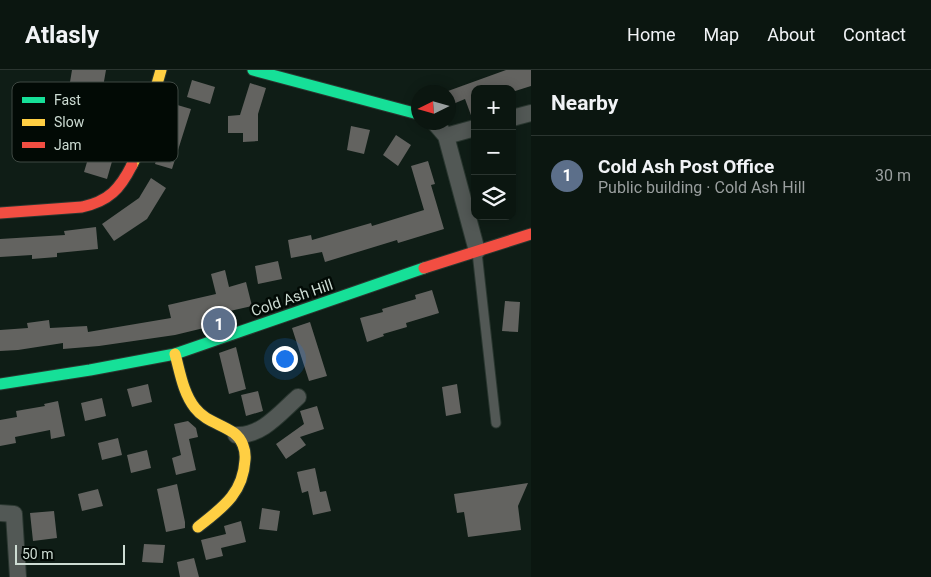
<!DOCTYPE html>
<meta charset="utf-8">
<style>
body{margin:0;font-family:Roboto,sans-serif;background:#19231e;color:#f1f3f6}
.controls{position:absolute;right:15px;top:15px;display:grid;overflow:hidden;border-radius:10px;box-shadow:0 2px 12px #0003}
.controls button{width:45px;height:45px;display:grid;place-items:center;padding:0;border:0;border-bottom:1px solid #2b3530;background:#0b1610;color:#f1f3f6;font:25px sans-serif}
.compass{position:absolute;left:411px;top:15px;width:45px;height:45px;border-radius:50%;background:#0b1610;box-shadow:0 2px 12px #0003;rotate:265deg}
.scale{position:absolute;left:15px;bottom:12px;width:110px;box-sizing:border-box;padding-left:5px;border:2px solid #cddcd3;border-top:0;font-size:14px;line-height:18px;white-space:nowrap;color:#cddcd3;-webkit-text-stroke:4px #020a05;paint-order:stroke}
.you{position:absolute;left:284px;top:288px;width:18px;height:18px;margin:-12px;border:4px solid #fff;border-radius:50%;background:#1a73e8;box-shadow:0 0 0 8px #1a73e833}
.badge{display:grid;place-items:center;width:32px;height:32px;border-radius:50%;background:#2563eb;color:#fff;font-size:16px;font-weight:700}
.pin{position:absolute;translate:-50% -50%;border:2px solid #fff;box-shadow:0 1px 5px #0006}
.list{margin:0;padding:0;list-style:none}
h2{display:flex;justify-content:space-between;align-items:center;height:65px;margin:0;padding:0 20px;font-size:21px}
h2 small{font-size:16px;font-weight:400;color:#9a9f9f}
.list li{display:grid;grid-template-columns:32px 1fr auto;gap:15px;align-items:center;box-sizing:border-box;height:80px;padding:0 20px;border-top:1px solid #2b3530}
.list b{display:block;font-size:19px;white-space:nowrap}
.list p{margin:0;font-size:16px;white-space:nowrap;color:#9a9f9f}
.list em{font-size:16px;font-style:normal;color:#9a9f9f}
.icon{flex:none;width:28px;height:28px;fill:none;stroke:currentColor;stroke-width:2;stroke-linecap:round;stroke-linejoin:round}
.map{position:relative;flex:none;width:531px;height:507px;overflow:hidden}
header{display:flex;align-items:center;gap:30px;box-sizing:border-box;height:70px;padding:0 25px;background:#0b1610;border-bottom:1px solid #2b3530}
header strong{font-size:24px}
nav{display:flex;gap:28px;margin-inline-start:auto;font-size:18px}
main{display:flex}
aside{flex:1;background:#0b1610}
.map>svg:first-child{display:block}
</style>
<header>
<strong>Atlasly</strong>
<nav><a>Home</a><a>Map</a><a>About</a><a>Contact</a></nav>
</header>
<main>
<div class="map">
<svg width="531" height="507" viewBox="0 0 531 507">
<rect width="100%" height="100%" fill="#0f1d16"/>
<path fill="#636360" d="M72 0H106L103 17 70 12Z
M506 0H531V16L512 22V19H475V48H472L465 29 453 34 448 21Z
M192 10 215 17 210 34 187 27Z
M250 13 266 18 258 44V71L243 72V63H228V46L240 45Z
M112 18 128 23 119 57 115 56 108 81 107 87 113 88 107 109 84 102 90 82H92L99 53 103 54Z
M174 34 191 39 172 99 155 94Z
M351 56 370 60 364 84 347 80Z
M396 65 411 75 398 96 383 85Z
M428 91 435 114 431 115 444 159 398 173 397 170 325 192 322 182 291 188 288 170 311 165 312 170 371 153 372 156 424 140 411 96Z
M151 108 166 118 147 149 114 171 102 154 139 128Z
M96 157 98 179 57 183V187L32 189V185L0 187V169L65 165 64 161Z
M278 191 282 209 258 214 255 196Z
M225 200 229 217 246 212 252 236 230 241 232 245 206 252 208 257 175 265 99 276 63 279V273L18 280 0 281V260L28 258 27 253 49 250 50 258 87 256 88 262 171 248 168 235 216 224 211 204Z
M432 220 439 243 406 253 407 257 383 264 384 266 367 272 360 248 383 242 382 239 416 229 415 225Z
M505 231 520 232 518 262 502 261Z
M310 252 327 306 309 311 292 258Z
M236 277 246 319 229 324 219 283Z
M148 314 152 332 132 337 127 319Z
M457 314 461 343 446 346 442 317Z
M258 321 263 341 246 346 241 325Z
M102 328 106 346 85 351 81 333Z
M58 331 65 366 51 369 50 360 15 367 16 373 0 376V350L17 347 16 341 45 336 44 334Z
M317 336 324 359 300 367 306 375 286 389 276 374 304 354 300 341Z
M188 351 196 358 198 367 189 369 196 400 176 405 172 388 181 385 174 354Z
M118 368 122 385 102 390 98 373Z
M147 380 151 398 131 403 127 385Z
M315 398 320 422 326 421 331 441 313 445 308 421 302 423 297 402Z
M528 413 518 436 521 460 468 467 464 442 457 443 454 424Z
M177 414 185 452V458L166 462 157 419Z
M98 419 103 436 82 441 78 424Z
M262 438 280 441 277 461 259 459Z
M54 441 57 468 33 471 30 443Z
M241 451 246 472 221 478 223 486 206 490 201 470 226 464 224 456Z
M144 474 165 475 163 493 142 492Z
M194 488 199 507H180L177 492Z"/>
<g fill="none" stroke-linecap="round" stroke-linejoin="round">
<g stroke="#2a3730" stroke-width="11">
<path id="lane" d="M477 182 496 353"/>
</g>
<g stroke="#2a3730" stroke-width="18">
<path id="street" d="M512 48 531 43
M434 52 446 66 477 181
M446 66 475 58
M236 365C261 367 281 342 298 327
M0 443 14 444 18 507"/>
</g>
<g stroke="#2a3730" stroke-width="13">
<path id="fast" d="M253 0 418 44
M0 314 90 300 175 284 424 198"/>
</g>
<g stroke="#2a3730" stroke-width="13">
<path id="slow" d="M132 95 136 87 161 0
M175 284C180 302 183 323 195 338 205 351 221 354 234 363 242 369 246 380 245 390 243 424 222 438 198 457"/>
</g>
<g stroke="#2a3730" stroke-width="13">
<path id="jam" d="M0 143 82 137C109 131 120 119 132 95
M424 198 531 164"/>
</g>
<use href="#lane" stroke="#525855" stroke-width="9"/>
<use href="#street" stroke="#525855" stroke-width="16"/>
<use href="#fast" stroke="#16e098" stroke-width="11"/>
<use href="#slow" stroke="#ffcf43" stroke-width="11"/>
<use href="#jam" stroke="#f24e42" stroke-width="11"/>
</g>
<g text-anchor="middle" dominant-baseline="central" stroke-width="5" stroke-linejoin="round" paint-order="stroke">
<g font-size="15" fill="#cddcd3" stroke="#020a05">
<text transform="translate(292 228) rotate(-19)">Cold Ash Hill</text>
</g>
</g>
<rect x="12" y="12" width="166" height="80" rx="8" fill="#020a05" stroke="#3f4943" stroke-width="1"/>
<rect x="22" y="27" width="23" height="6" fill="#16e098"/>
<rect x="22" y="49" width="23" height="7" fill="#ffcf43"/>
<rect x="22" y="72" width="23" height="6" fill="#f24e42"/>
<g font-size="14" fill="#cddcd3">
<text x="54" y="35">Fast</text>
<text x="54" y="57">Slow</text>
<text x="54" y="80">Jam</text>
</g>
</svg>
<div class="controls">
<button>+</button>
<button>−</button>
<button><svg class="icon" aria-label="layers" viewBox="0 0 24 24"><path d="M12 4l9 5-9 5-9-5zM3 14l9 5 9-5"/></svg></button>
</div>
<svg class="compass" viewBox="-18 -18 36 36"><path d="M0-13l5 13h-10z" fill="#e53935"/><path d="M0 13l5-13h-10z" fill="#9a9f9f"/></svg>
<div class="scale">50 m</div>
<div class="you"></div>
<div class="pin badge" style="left:219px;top:254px;background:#5c6f8a">1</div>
</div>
<aside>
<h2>Nearby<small></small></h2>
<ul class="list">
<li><span class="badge" style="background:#5c6f8a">1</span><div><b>Cold Ash Post Office</b><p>Public building · Cold Ash Hill</p></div><em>30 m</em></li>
</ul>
</aside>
</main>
